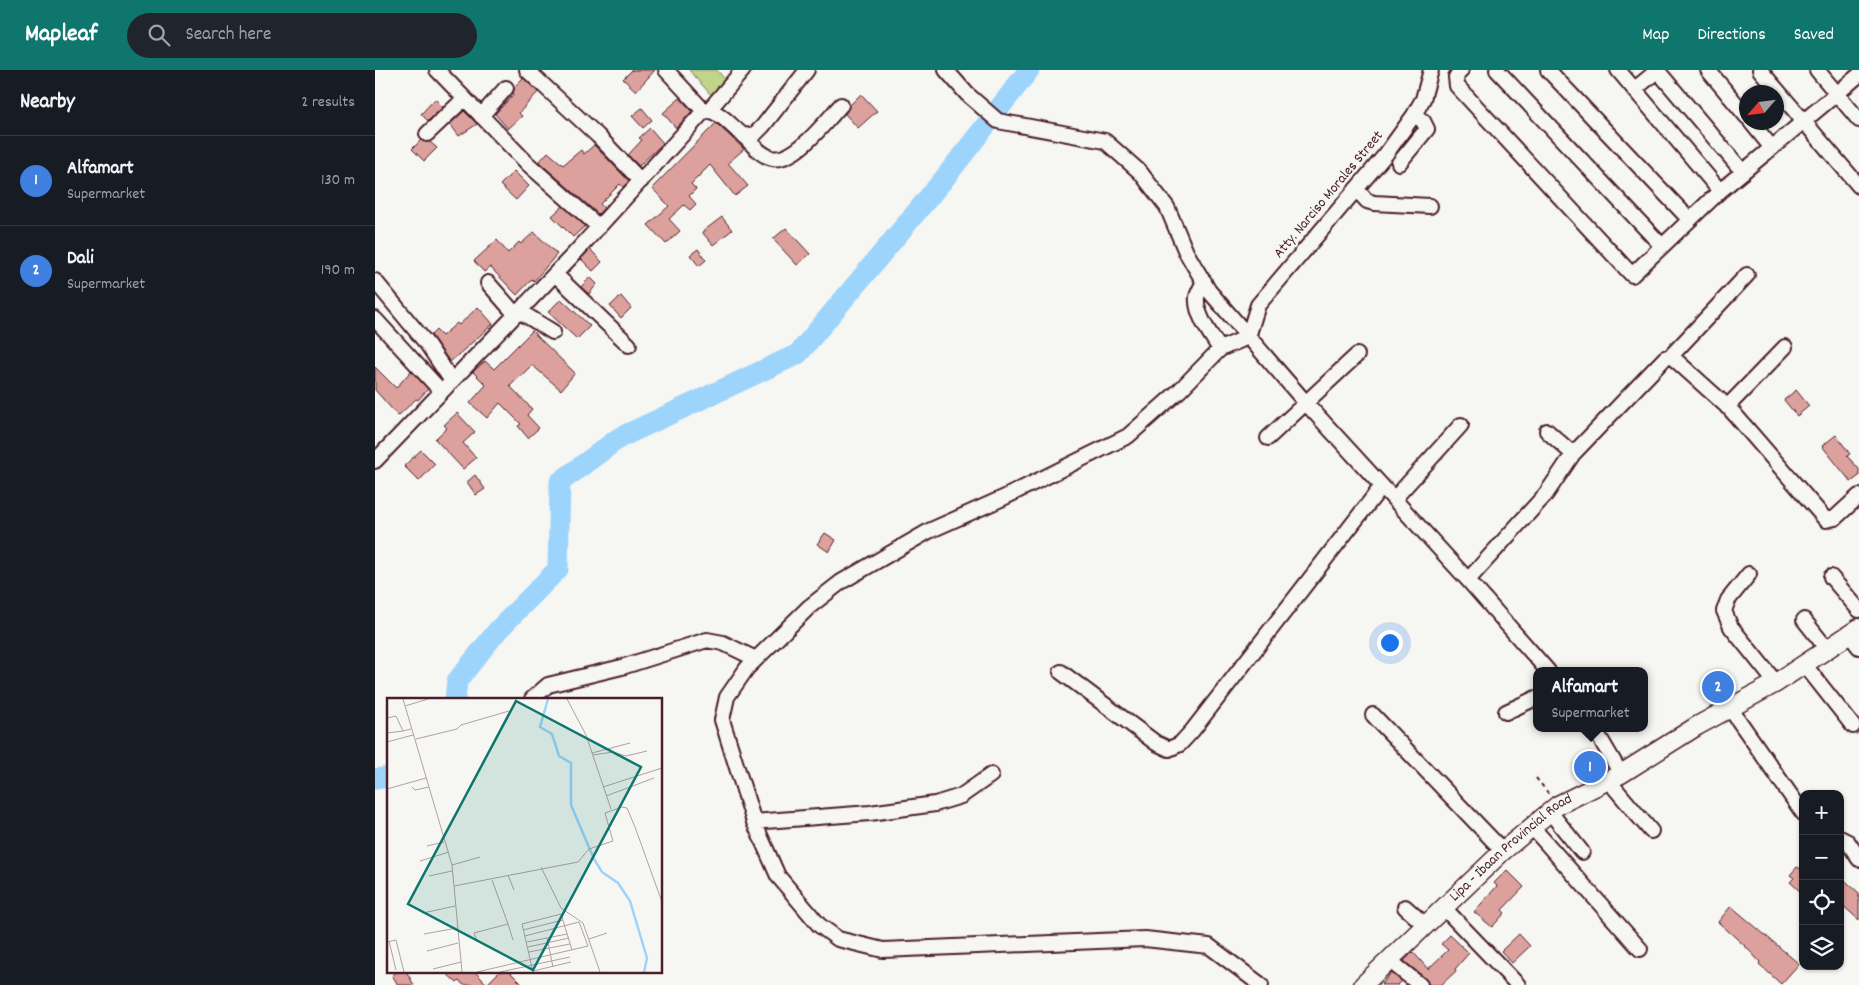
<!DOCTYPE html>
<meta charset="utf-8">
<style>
body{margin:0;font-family:Dekko,sans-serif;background:#20242c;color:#f1f3f6}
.controls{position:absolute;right:15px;bottom:15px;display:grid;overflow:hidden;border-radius:10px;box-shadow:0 1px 4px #0004}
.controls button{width:45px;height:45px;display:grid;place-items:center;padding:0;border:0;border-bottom:1px solid #363941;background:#171b24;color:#f1f3f6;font:25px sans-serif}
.compass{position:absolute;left:1364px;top:15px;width:45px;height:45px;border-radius:50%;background:#171b24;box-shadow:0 1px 4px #0004;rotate:242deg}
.you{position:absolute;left:1014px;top:572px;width:18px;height:18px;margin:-12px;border:4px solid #fff;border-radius:50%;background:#1a73e8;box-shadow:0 0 0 8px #1a73e833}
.badge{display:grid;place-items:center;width:32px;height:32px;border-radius:50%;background:#0f766e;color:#fff;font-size:16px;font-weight:700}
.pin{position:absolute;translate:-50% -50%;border:2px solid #fff;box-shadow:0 1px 5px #0006}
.popup{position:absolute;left:1158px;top:597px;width:115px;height:65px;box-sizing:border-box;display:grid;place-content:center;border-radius:10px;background:#171b24;filter:drop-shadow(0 1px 4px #0005);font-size:16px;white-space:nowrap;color:#9ea1a6}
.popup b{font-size:19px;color:#f1f3f6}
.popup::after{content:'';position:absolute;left:50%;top:100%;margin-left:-10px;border:10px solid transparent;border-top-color:#171b24}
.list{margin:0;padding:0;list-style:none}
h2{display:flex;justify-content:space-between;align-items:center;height:65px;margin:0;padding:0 20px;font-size:21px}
h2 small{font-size:16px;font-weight:400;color:#9ea1a6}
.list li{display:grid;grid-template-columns:32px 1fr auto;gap:15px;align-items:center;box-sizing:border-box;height:90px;padding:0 20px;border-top:1px solid #363941}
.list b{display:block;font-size:19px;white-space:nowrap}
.list p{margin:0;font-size:16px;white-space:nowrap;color:#9ea1a6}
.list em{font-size:16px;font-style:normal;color:#9ea1a6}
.icon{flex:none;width:28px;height:28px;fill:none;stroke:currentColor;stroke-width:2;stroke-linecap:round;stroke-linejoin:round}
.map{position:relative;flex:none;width:1484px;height:915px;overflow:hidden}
header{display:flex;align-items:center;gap:30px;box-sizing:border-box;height:70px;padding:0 25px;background:#0f766e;color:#fff}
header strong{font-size:24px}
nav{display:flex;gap:28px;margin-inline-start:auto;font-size:18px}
.search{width:350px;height:45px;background:#20242c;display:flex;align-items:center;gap:12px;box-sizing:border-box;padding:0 18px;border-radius:28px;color:#9ea1a6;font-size:19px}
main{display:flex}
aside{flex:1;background:#171b24}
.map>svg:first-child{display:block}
</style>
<header>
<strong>Mapleaf</strong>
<div class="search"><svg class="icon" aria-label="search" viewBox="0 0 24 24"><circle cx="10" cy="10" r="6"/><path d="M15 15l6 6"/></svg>Search here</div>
<nav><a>Map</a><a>Directions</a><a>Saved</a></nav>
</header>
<main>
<aside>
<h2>Nearby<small>2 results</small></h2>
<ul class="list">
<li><span class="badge" style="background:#3f7fe0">1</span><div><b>Alfamart</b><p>Supermarket</p></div><em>130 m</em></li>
<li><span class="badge" style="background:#3f7fe0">2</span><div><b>Dali</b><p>Supermarket</p></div><em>190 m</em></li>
</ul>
</aside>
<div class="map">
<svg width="1484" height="915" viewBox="0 0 1484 915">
<rect width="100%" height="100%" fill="#f6f6f2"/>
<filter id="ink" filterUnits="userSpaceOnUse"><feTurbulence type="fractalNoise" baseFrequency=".02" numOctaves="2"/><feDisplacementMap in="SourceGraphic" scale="10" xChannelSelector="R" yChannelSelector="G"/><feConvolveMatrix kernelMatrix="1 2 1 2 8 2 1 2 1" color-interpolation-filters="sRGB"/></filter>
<g filter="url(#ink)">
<path fill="#c0d48a" stroke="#857a5a" d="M314 0H342L353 13 337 26Z"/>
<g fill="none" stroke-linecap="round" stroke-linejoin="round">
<path stroke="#9dd4fc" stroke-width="21" d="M80 629 82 611 123 560 183 499 185 412 244 368 423 284 569 109 654 0
M0 709 14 707"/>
</g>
<path fill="#dca19c" stroke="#4a1f2b" d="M257 0H280L261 21 248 9Z
M148 8 163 22 144 43 147 46 133 59 120 44 138 25 139 17Z
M486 24 502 41 483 58 470 44 475 35Z
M305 28 317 41 301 58 288 43Z
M60 29 68 37 53 51 46 44Z
M267 38 277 50 268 58 257 46Z
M89 41 102 54 84 66 75 54Z
M341 53 369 79 353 93 373 116 360 126 335 95 316 114 321 119 314 126 321 134 315 140 309 135 294 149 305 161 291 174 273 155 294 136 277 118Z
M275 58 288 73 264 96 253 85 267 70 264 68Z
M46 70 55 72 62 78 49 91 37 79Z
M219 75 254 111 248 117 245 114 225 134 229 138 223 144 164 92 173 82 188 95 206 80 209 84Z
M139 101 154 116 141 130 125 115Z
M188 136 210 156 198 167 177 146Z
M347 147 357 160 338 175 327 162Z
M411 158 435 184 422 195 398 169Z
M159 162 182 184 159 211 157 209 142 225 115 197 109 202 99 191 122 170 133 183 144 172 146 174Z
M215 179 227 192 218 201 206 189Z
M323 179 331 190 324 196 315 185Z
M215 207 222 214 214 224 206 217Z
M246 226 256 238 246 248 235 236Z
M186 229 215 256 202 269 173 242Z
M103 237 118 254 75 292 56 265 61 260 67 266 82 253 84 255Z
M157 261 200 303 186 320 157 295 135 316 157 339 152 345 164 358 153 368 143 356 146 354 125 333 112 348 95 333 111 315 98 302 110 291 119 299Z
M0 297 21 318 36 301 53 319 43 330 41 329 23 346 0 320Z
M1421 320 1434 336 1422 346 1409 330Z
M82 343 100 362 88 373 101 388 88 399 60 369 72 358 69 355Z
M1461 365 1475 384 1472 386 1484 399V406L1476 412 1447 376Z
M46 380 60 394 44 411 29 396Z
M100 405 110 419 101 425 92 412Z
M450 463 461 470 454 482 442 474Z
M1422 797 1428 800V824L1415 812 1419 808 1415 805Z
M1132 800 1149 817 1127 840 1130 843 1117 857 1099 842 1122 816 1119 813Z
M1465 806 1484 823V850L1465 833Z
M1356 836 1424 894 1406 914 1384 894 1385 892 1369 875 1343 852Z
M1144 864 1155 876 1137 893 1126 881Z
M1075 865 1094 883 1080 899 1081 901 1066 915H1054L1050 908 1029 891 1038 882 1053 899 1073 880 1066 874Z
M24 901H31L39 915H23L17 905Z
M69 901H99L112 914 125 901H134L148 915H89L84 911 82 913Z
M1016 903 1027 911 1023 915H1006Z"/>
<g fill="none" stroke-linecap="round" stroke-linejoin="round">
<g stroke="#4a1f2b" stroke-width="18">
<path id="minor" d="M62 0 153 94 224 157
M152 0 223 66 266 111
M291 0 329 41C345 39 357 58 369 66L380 64 388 56 432 0
M571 0 592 24 623 51 730 71 765 102 792 137 811 182 834 221 930 332 1093 510 1173 601
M1086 0 1081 7 1082 16 1257 205 1345 121 1484 5
M1122 0 1287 176
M1173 0 1314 149
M1243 0 1345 121
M1282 0 1368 102
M1333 0 1372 47
M1385 0 1484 116
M1442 0 1484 50
M1260 19 1283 0
M334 40 368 0
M106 46 131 18
M1376 52 1397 78
M52 64 89 29
M369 66C377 74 385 85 397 88 420 93 451 51 466 35
M1024 93 1052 59 1048 51 1039 45
M981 119 992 131 999 133 1055 136
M180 204 254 275
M0 211 52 274 77 311
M829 211C827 216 823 222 822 227 820 244 836 265 845 279
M113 213 141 245
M144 241 178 262
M0 249 66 321
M873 267 845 279 805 320 753 366 628 428 554 461 466 512 434 537 372 598 352 627 347 650 379 752 403 806 444 855 463 869 508 880 770 869 834 876 886 915
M873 267 883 235 1011 84 1039 45 1048 29 1056 0
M1296 286 1372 205
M1352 337 1410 277
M1172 361 1198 384
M893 368 982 285
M0 391 199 184 329 41
M1019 429 1086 355
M1374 504 1353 530 1349 541 1356 557 1401 613
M1456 507 1484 540
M1093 510 1171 424 1198 384 1290 288 1296 286 1355 339 1451 450 1460 448 1484 426
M1429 550 1452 579
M1474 564 1484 577
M1429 594 1478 656
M686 602 781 673 794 679 805 674 817 661 1007 416
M157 629 173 615 247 597 332 570 348 573 381 589
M1355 638 1428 743
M1131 642 1161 628
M998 645 1128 781
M1219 658 1246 704
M1233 710 1276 761
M1175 742 1207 782
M379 752 495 743 560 734 586 726 616 705
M1157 757 1265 879
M1465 768 1473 772 1484 789
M1030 837 1050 855
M1069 838 1143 915
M1014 890 1045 915"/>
</g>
<g stroke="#4a1f2b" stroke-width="21">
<g id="major">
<path id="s1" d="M988 915 1128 781 1183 735 1246 704 1322 656 1401 613 1484 558"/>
</g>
</g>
<path stroke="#4a1f2b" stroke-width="2" stroke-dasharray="4 4" stroke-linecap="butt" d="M1161 708 1174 724"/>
<use href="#minor" stroke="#f6f6f2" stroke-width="14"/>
<use href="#major" stroke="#f6f6f2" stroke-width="18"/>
</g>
</g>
<g text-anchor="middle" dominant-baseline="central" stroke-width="4" stroke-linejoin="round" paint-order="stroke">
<g font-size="15" fill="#4a1f2b" stroke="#f6f6f2">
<text transform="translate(954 125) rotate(-50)">Atty. Narciso Morales Street</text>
<text stroke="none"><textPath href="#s1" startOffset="202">Lipa - Ibaan Provincial Road</textPath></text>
</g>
</g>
<g transform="translate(12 628)">
<rect width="275" height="275" fill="#f6f6f2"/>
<path fill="none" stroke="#9dd4fc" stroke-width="2.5" d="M161 1 153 29 165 36 172 58 184 65V107L207 161 215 174 231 185 243 203 260 260 257 274"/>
<path fill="none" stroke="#b1a0a2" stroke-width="1" d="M16 1 65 167 75 274M180 1 199 37 224 111M18 8 41 1M0 20 9 18 16 33 24 31M0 35 16 33M29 41 70 31 74 27 122 13M0 44 26 37M205 55 243 45M206 57 226 54 239 58 260 53M25 89 28 92 42 89M216 89 275 70M0 91 39 80M219 98 267 80M40 148 57 144M33 163 62 154M65 167 93 159M154 169 174 210 196 225 213 274M121 177 127 192M42 178 65 173M67 188 191 164 202 151 226 143 218 115 235 109 240 110 248 129 275 204M36 215 68 208M121 226 126 242M136 232 176 222M37 236 70 230M160 240 166 269M202 241 220 235M2 243 9 272M90 243 87 235 121 226 105 182M0 244 9 242 17 274M140 244 180 236M141 249 182 240M40 253 71 245M142 254 183 246M46 271 74 264M146 273 184 264M90 274 201 248 192 224 138 238M113 274 183 259M146 274 135 226 174 216 185 252"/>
<path fill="#0f766e" fill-opacity="0.15" stroke="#0f766e" stroke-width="2.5" d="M129 3 254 69 146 272 21 206Z"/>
<rect width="275" height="275" fill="none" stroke="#4a1f2b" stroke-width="2.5"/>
</g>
</svg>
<div class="controls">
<button>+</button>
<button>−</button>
<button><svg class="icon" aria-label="locate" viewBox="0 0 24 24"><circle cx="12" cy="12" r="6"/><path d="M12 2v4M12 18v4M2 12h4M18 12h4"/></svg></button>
<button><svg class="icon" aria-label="layers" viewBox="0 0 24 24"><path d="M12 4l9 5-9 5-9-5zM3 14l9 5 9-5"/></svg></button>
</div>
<svg class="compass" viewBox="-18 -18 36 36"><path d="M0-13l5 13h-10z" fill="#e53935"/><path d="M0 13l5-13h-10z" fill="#9ea1a6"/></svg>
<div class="you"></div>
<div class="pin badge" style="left:1215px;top:697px;background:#3f7fe0">1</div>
<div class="popup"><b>Alfamart</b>Supermarket</div>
<div class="pin badge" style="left:1343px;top:617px;background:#3f7fe0">2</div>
</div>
</main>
